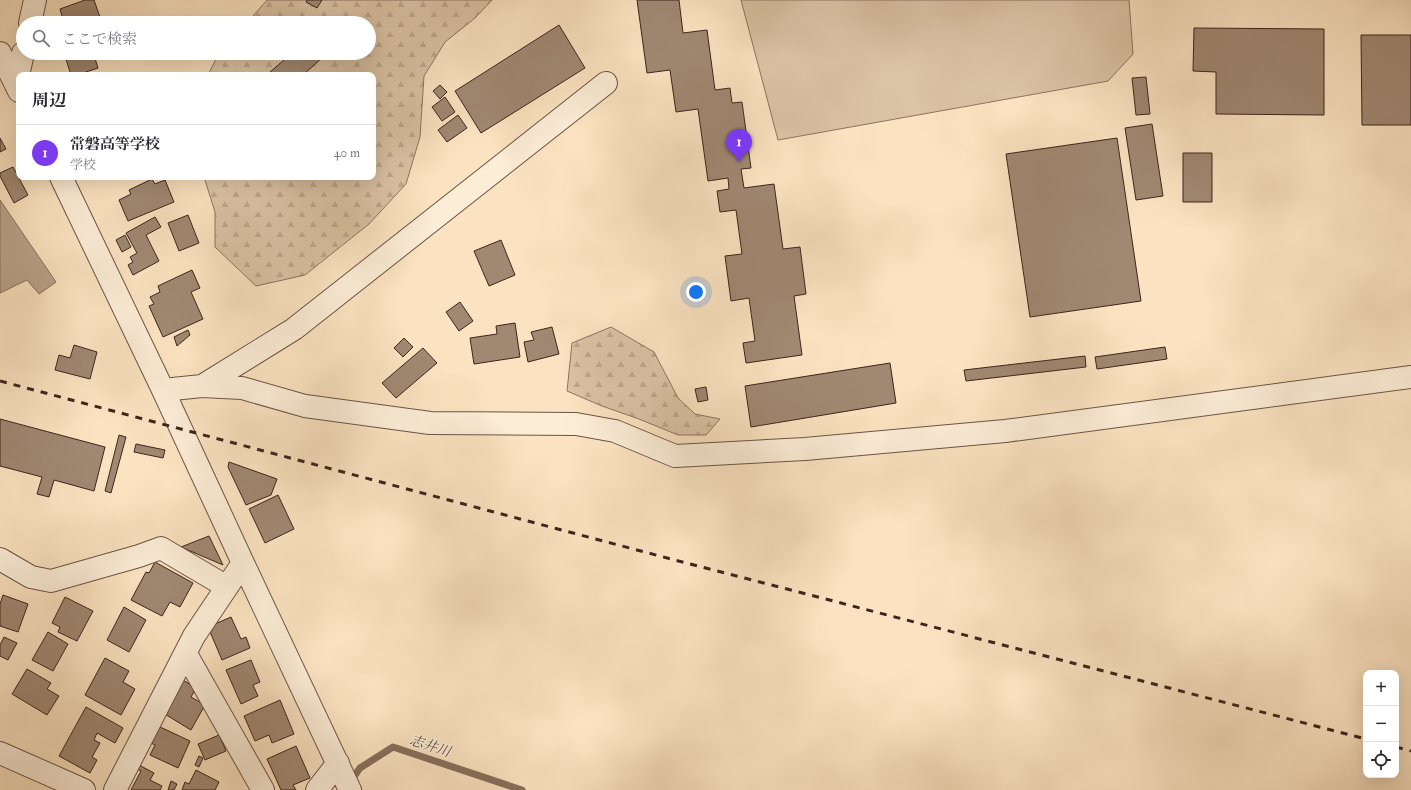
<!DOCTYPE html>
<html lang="ja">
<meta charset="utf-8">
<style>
body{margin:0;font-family:"IM FELL Double Pica","Noto Serif JP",serif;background:#f2f2f3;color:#2b2b33}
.controls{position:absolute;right:12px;bottom:12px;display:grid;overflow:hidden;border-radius:8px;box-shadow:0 4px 16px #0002}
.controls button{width:36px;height:36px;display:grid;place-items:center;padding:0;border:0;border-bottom:1px solid #e1e1e2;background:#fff;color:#2b2b33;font:20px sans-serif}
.you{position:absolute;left:696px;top:292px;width:14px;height:14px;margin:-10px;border:3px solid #fff;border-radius:50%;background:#1a73e8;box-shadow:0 0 0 6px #1a73e833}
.badge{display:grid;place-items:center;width:26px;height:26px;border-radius:50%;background:#7c3aed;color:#fff;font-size:13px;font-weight:700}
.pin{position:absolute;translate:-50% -33px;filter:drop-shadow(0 1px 2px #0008)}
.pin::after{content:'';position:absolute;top:21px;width:14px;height:12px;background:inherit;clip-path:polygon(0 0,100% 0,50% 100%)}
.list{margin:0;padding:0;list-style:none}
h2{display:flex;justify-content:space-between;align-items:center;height:52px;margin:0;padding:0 16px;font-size:17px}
h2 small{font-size:13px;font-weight:400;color:#7c7c81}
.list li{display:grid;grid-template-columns:26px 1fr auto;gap:12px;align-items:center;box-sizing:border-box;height:56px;padding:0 16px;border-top:1px solid #e1e1e2}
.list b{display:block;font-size:15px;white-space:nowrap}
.list p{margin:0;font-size:13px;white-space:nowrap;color:#7c7c81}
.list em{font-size:13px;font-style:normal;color:#7c7c81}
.icon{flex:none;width:22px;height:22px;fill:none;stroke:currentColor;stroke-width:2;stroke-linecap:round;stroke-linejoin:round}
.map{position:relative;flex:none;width:1411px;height:790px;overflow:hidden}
.search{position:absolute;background:#fff;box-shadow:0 4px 16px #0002;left:16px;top:16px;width:360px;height:44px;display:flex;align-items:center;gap:10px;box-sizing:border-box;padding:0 14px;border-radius:22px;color:#7c7c81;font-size:15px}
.panel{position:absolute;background:#fff;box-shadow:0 4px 16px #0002;left:16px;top:72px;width:360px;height:108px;border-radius:8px}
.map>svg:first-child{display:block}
</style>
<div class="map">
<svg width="1411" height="790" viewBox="0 0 1411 790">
<defs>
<pattern id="forest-firs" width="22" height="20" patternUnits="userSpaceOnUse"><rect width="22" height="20" fill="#dbc3a5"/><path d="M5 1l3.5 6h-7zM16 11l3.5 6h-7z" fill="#bda78d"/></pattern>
</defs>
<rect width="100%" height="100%" fill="#fbe3c1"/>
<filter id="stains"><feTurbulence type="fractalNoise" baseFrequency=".005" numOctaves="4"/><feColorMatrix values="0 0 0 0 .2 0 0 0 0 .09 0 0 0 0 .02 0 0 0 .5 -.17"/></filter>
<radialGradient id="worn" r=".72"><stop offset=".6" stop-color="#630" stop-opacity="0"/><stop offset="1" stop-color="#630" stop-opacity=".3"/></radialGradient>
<path fill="#dbc3a5" stroke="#8c7460" d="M741 0H1129L1133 54 1108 81 778 140Z"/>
<path fill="url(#forest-firs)" stroke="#8c7460" d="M267 0H492L475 18 445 42 424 76 420 137 406 184 369 224 305 275 256 286 215 247V212L204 177H373V75H208L217 57 221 53H369V23H247Z
M611 327 654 352 678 398 695 414 720 419 706 435H678L639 419 602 406 567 391 572 343Z"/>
<path fill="#baa289" stroke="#88705d" d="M0 200 56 282 39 294 27 280 0 293Z"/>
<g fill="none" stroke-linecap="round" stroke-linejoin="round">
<path stroke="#88705d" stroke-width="7" d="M350 782 360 768 393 747 522 790"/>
</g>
<path fill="#a08872" stroke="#3d251c" d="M85 0H94L102 23H64L60 9Z
M307 0H322L317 8 306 2Z
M637 0H679L683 33 707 30 715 90 730 88 732 103 742 102 751 168 741 169 744 188 774 184 783 249 800 247 806 294 794 296 802 355 746 363 743 343 755 341 749 298 731 301 725 256 742 254 736 210 720 212 717 191 729 189 728 178 708 181 698 109 676 112 670 70 647 73Z
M559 25 585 68 481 133 455 91Z
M1194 28 1324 29V115L1216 114V72L1193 71Z
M1361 35H1411V125H1362Z
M64 53H100L94 55 98 68 77 75H71Z
M292 53H322L324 56 303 75H271L269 73Z
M1146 77 1150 114 1136 115 1132 78Z
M440 85 447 92 440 99 433 91Z
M445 97 455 112 442 121 432 107Z
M458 115 467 128 447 142 438 130Z
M1152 124 1163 196 1136 200 1125 128Z
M0 138 6 149 0 152Z
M1117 138 1141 301 1030 317 1006 154Z
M1183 153H1212V202H1183Z
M13 167 28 195 14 203 0 176V173Z
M152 179 155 184 165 180 174 202 128 221 119 200 131 194 129 190Z
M188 215 199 243 179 251 168 223Z
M155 217 161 227 146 235 159 261 133 275 128 265 133 262 130 257 137 253 126 233Z
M125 235 131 247 122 252 116 240Z
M501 240 515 275 489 286 474 251Z
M192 270 200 288 191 292 203 319 163 337 149 306 154 304 150 297 160 292 158 286Z
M460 302 473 321 459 331 446 312Z
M515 323 520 357 474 364 470 338 497 334 496 326Z
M552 327 559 354 528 362 524 342 534 340 531 332Z
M188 330 190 335 177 346 174 337Z
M404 338 413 347 403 357 394 348Z
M74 345 97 352 90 379 55 370 59 355 70 358Z
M1165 347 1167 359 1097 369 1095 357Z
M423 348 437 363 396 398 382 383Z
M1085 356 1086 367 966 381 964 370Z
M890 363 896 403 751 427 745 386Z
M706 387 708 400 698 402 695 389Z
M0 419 105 447 94 491 54 480 49 497 37 494 42 477 0 466Z
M119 435 126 437 111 493 105 491Z
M136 444 165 450 163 458 134 452Z
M229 462 277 479 271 495 246 505 228 467Z
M278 495 294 529 265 543 249 509Z
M209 536 223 565 181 547Z
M155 562 193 583 180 607 170 602 162 616 131 600 146 572 149 573Z
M3 595 28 604 18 632 0 626V604Z
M65 597 93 611 77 641 58 632 60 627 52 623Z
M124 607 146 620 129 652 107 640Z
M231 617 241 639 246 637 250 648 222 660 208 627Z
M48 632 68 644 53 671 32 660Z
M4 637 17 643 8 660 0 656V645Z
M105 658 129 671 123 682 135 689 121 715 85 695Z
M251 660 260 682 253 685 258 696 241 704 226 670Z
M27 669 51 683 47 689 59 696 47 715 12 694Z
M183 680 196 688 191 697 205 705 191 730 163 713Z
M280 700 294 734 272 743 269 735 255 741 244 716Z
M86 707 123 728 115 743 97 733 94 740 100 743 92 757 97 760 90 773 59 756Z
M158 726 190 741 178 768 150 755 155 745 151 743Z
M219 735 226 751 205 760 198 744Z
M296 746 310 778 293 785 296 790H281L267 759Z
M199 756 203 758 199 767 195 765Z
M139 765 154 773 150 780 162 786 160 790H131L141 771 137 769Z
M196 770 219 782 215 790H182L185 782 189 784Z
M171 781 177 784 174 790H168Z"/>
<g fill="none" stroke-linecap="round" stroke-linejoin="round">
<g stroke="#6c5445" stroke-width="24">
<path id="minor" d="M30 23 35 0
M0 53 19 91
M16 85 23 53
M61 177 163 390 243 563 350 790
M202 386 294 329 606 83
M163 390 202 386 242 388 305 406 430 423 576 424 615 431 675 456 805 449 1005 431 1411 377
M0 559 31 577 51 581 139 556 161 548 227 587
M186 654 263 790
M0 753 84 790
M115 790 194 636 243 563
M317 790 338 763"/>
</g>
<use href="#minor" stroke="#fcedd7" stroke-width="22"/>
<path stroke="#3d251c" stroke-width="3" stroke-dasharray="7 7" stroke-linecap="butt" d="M0 381 671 559 1366 739
M1396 747 1411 751"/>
</g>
<g text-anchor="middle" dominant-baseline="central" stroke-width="3" stroke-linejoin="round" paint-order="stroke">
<g font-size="14" font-style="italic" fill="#624a3d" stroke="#fcedd7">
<text transform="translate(430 746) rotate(18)">志井川</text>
</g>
</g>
<rect width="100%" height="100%" filter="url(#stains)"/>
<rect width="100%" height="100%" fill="url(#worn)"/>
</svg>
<div class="controls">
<button>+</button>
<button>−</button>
<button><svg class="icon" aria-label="locate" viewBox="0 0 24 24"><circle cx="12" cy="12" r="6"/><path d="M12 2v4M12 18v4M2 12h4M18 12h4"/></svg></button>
</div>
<div class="you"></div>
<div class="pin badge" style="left:739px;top:162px">1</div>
<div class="search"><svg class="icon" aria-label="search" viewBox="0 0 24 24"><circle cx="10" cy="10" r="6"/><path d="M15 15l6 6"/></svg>ここで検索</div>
<section class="panel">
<h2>周辺<small></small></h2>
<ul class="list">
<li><span class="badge">1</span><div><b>常磐高等学校</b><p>学校</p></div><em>40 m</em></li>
</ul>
</section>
</div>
